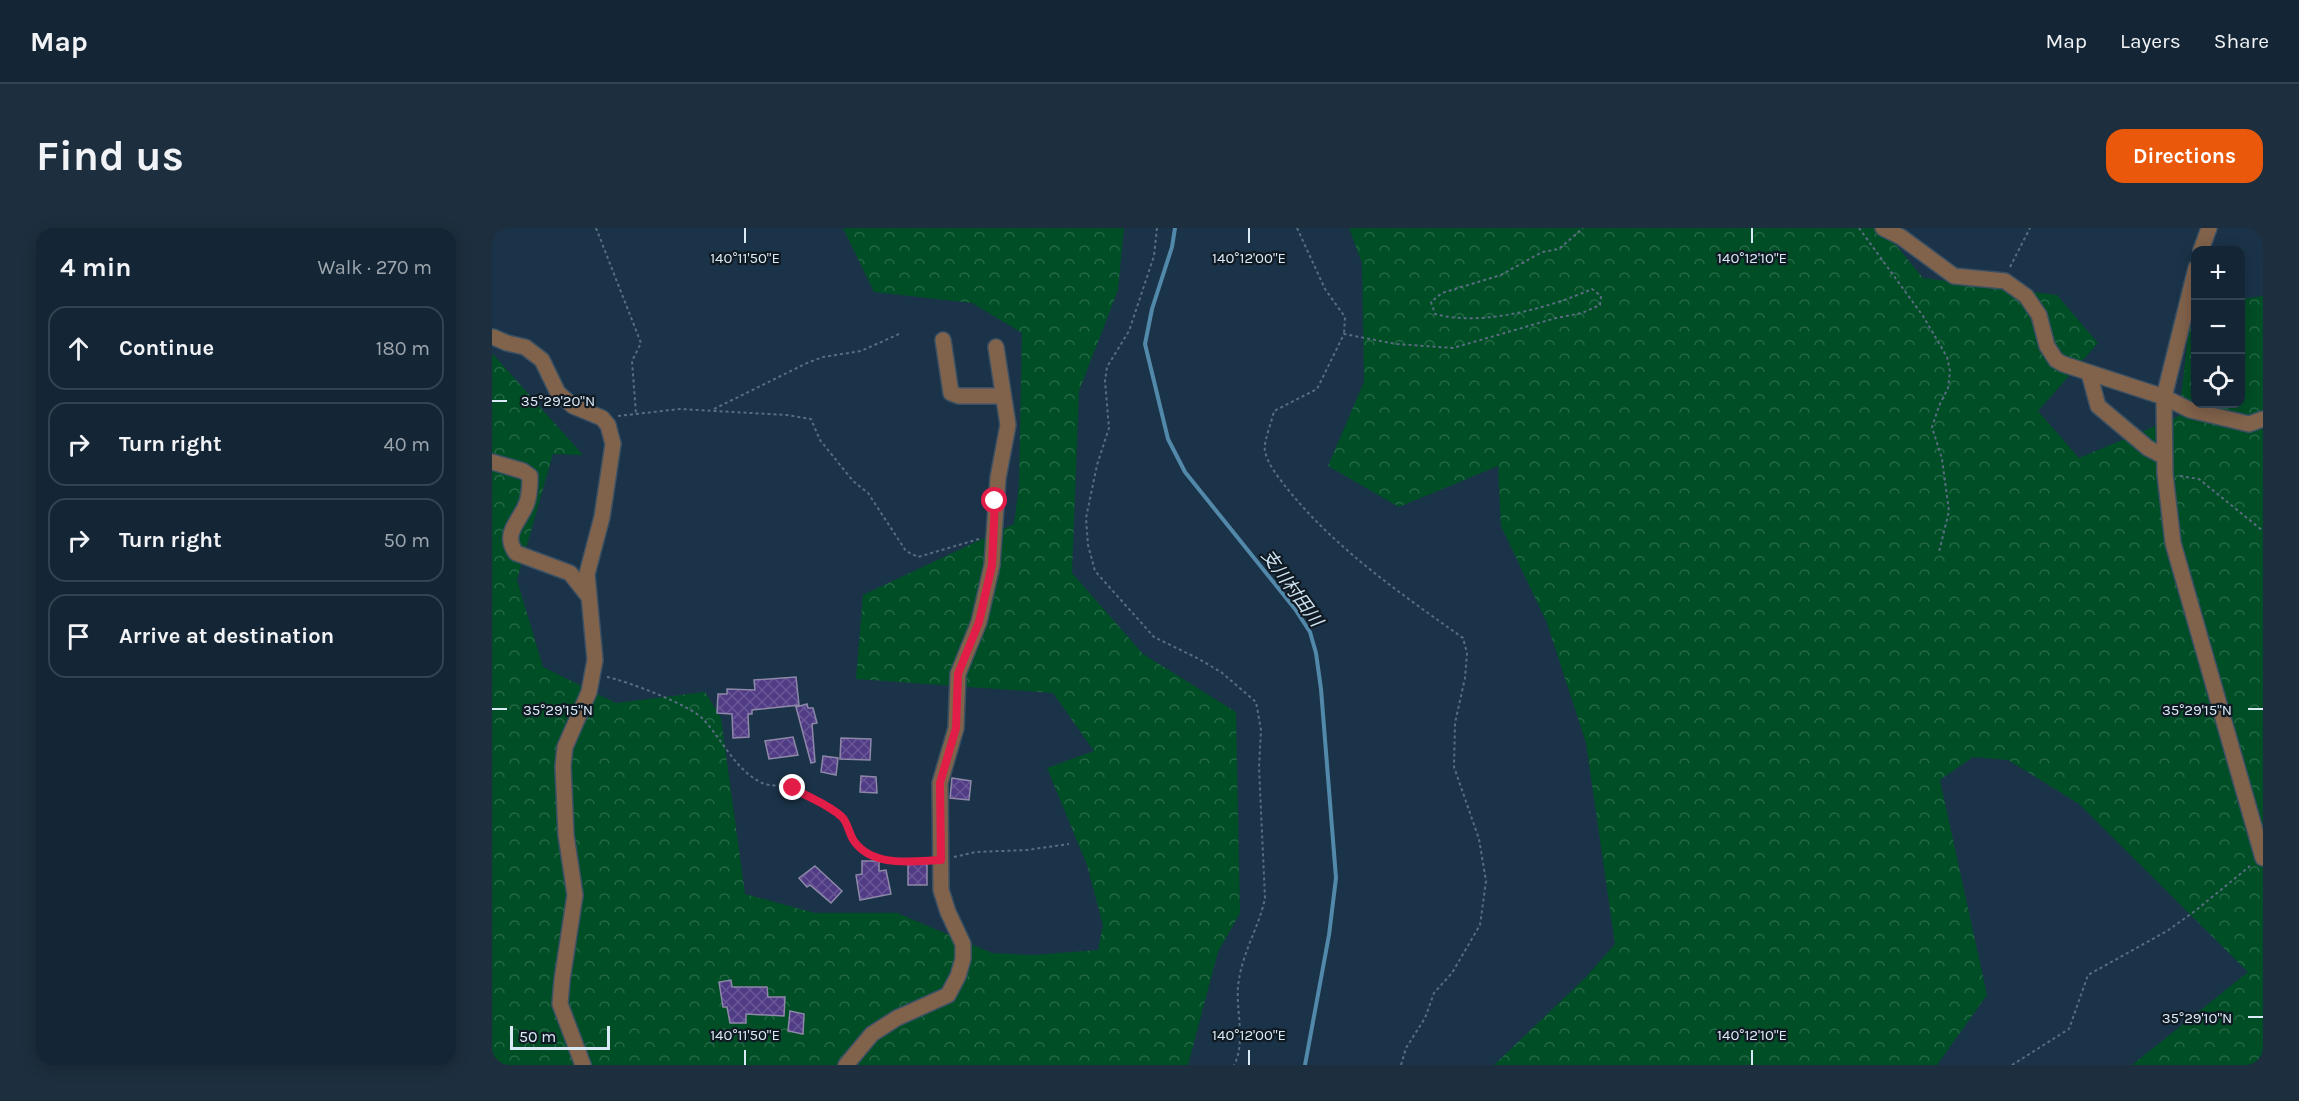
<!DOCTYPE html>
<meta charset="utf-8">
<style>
body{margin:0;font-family:Karla,"Noto Sans JP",sans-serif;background:#1d2e3e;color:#f1f3f6}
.controls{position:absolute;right:18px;top:18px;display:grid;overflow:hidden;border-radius:12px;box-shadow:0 3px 15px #0003}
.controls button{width:54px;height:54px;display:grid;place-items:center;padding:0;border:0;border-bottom:2px solid #334351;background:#142636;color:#f1f3f6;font:30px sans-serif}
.scale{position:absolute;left:18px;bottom:15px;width:100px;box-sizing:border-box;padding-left:6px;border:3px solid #dae9f6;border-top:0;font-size:16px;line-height:21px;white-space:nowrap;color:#dae9f6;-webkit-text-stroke:4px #101a23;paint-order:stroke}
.stop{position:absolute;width:18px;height:18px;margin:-14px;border:4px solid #e11d48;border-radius:50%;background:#fff}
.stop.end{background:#e11d48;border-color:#fff;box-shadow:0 2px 6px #0008}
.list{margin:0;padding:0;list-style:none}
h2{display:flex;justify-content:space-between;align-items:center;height:78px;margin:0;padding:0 24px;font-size:26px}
h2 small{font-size:20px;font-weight:400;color:#9da5ad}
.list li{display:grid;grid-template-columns:39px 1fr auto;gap:18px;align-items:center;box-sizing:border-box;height:84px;margin:0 12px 12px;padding:0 12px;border:2px solid #334351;border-radius:18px}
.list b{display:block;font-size:22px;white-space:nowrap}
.list em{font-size:20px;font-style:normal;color:#9da5ad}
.icon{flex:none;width:33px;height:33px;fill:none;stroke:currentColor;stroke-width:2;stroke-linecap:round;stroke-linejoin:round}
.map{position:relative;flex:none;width:1771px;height:837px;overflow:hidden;border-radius:18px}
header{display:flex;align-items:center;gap:36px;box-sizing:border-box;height:84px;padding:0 30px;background:#142636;border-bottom:2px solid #334351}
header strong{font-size:28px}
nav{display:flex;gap:33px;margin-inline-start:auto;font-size:21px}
.intro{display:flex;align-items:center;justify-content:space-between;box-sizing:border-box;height:144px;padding:0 36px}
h1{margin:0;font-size:42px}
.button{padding:15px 27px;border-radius:18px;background:#ea580c;color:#fff;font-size:21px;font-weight:700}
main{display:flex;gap:36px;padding:0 36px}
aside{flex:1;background:#142636;border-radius:18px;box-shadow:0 3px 15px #0003}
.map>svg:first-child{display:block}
</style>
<header>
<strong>Map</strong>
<nav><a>Map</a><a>Layers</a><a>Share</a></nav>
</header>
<div class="intro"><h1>Find us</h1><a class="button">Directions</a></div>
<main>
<aside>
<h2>4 min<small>Walk · 270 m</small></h2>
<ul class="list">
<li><svg class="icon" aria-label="ahead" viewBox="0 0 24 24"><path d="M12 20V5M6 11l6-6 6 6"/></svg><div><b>Continue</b></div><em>180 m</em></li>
<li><svg class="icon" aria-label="right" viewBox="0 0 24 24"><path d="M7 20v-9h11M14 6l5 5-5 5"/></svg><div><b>Turn right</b></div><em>40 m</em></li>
<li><svg class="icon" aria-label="right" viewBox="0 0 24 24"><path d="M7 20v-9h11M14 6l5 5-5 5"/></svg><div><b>Turn right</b></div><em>50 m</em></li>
<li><svg class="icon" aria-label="arrive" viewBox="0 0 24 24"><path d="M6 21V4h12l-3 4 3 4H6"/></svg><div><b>Arrive at destination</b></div></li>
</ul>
</aside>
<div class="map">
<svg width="1771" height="837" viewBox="0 0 1771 837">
<defs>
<pattern id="forest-crowns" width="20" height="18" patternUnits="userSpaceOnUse" patternTransform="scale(1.5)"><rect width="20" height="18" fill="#004e26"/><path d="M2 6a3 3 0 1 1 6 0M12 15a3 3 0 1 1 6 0" fill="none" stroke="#256846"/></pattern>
<pattern id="building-cross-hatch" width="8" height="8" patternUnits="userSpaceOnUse" patternTransform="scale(1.5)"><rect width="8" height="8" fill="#503b85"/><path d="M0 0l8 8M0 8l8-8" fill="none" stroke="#695797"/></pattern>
</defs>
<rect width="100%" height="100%" fill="#1b3348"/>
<path fill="url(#forest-crowns)" d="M351 0H632L626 62 587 163 580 345 651 426 744 484 748 685 726 724 696 837H0V125L91 227 61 226 25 352 51 439 124 475 213 464 229 490 253 666 323 685H405L500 725 541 727 606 722 611 697 595 637 555 540 602 523 561 465 364 451 371 367 522 296 527 258 530 105 480 75 382 64Z
M857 0H1390L1431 50 1565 67 1606 115 1546 183 1587 230 1687 188 1699 79 1703 78 1704 176H1748L1749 71 1771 68V837H1640L1756 744 1587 576 1516 532 1481 529 1448 552 1495 767 1445 837H1002L1093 750 1123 716 1094 515 1055 395 1009 298 1006 238 907 279 836 238 872 154 870 35Z"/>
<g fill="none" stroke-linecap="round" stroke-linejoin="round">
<path stroke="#5289aa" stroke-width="4" d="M683 0 680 19 660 81 653 116 676 211 693 244 803 381 818 404 824 425 829 461 844 650 837 707 813 837"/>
</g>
<path fill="url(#building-cross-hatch)" stroke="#8e88a8" stroke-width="1.5" d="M304 449 307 477 260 482V486H256L257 509 241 510 240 486 225 485 226 466H235V461L263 462 262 452Z
M315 476 316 480H321L325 495 320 496 323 534 319 535 304 479Z
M301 509 306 527 277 531 273 513Z
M349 510 379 511 378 532 348 531Z
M331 528 346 530 344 547 329 544Z
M369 548 384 549 385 565 368 564Z
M460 550 479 553 477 572 458 570Z
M370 633H387V643L394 642 399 666 368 672 364 647 370 646Z
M416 636H435V657H416Z
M323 638 350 663 339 675 318 657 315 659 307 650Z
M239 752 240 759H275L276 769H293L292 788 254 786V795H238L235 779H231L227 754Z
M298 783 312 786 311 806 296 803Z"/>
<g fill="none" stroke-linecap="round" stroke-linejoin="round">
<g stroke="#3a5064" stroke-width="18">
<path id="minor" d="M1391 0 1409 9 1462 48 1513 53 1534 68 1547 87 1555 118 1564 132 1571 136 1672 169 1698 182 1757 196 1771 191
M1709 22 1717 0
M1704 40 1672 169 1673 246 1681 315 1771 630
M1 109 15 115 33 119 50 132 66 165 81 178 110 190 116 197 121 216 110 289 95 346 103 432 97 464 73 519 71 538 74 607 83 667 70 752 68 776 91 837
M451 112 459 165 467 168H511
M1597 145 1606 178 1656 220 1673 229
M0 234 31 243 38 248C38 257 38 268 34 277 27 294 10 306 24 325L78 345 97 369
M354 837 380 806 405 790 456 767 466 748 471 731V716L456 684 449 662 448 555 464 500 466 446 487 394 500 337 506 250 516 197 504 119"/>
</g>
<path stroke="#586d80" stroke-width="2" stroke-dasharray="3 3" stroke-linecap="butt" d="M104 0 149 115 140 133 144 186
M665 0 662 28 637 103 615 139 613 153 617 200 605 237 594 290 596 317 603 343 662 409 705 430 729 444 764 474 769 502 767 539 773 670C767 700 749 726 746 759 744 783 754 815 742 837
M805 0 833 61 853 89 852 106
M1367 0 1431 88 1455 129 1458 143 1456 160 1447 178 1440 199 1450 231 1457 283 1447 324
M1518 39 1538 0
M222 181 315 135 331 129 369 123 407 106
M126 188 188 181 295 187 319 191 328 212 361 253 376 265 414 323 426 329 487 311
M1688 248 1707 251 1771 303
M115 449C135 453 198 477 211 491 230 511 243 542 270 555 279 559 291 556 301 560 313 565 334 578 345 585 355 592 355 602 361 612 376 637 410 633 436 632
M462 629 484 624 535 622 577 616
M909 837 914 820 933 790 942 765 960 745 988 697 994 653 987 611 962 539 963 495 973 450 975 425 971 410C908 365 842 320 794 259 786 249 775 235 773 223 771 215 780 193 782 183L825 161 852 106 904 116 961 120 1064 90 1090 85 1108 77 1109 68 1100 61C1057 80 989 99 943 86L939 74 950 65 1009 47 1050 24 1067 21 1091 0
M1520 837 1577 801 1596 747 1675 703 1703 683 1758 638"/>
<use href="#minor" stroke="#81624b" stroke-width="15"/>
</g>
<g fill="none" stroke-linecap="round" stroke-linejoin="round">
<path stroke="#e11d48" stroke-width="8" d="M301 560C317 570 336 576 350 589 356 595 357 606 362 613 381 640 420 633 449 632L448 555 464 500 466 446 487 394 500 337 503 273"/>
</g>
<path fill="none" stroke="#dae9f6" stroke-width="2" d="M253 0V15M757 0V15M1260 0V15M0 173H15M0 481H15M1756 481H1771M1756 789H1771M253 822V837M757 822V837M1260 822V837"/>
<g text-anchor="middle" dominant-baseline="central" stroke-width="4.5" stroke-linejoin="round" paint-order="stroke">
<g font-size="18" font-style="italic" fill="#cee3f1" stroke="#101a23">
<text transform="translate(800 360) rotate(54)">支川村田川</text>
</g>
</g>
<g font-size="15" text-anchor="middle" fill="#dae9f6" stroke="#101a23" stroke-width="4.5" stroke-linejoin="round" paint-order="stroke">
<text x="253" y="35">140°11'50"E</text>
<text x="757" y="35">140°12'00"E</text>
<text x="1260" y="35">140°12'10"E</text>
<text x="66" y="178">35°29'20"N</text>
<text x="66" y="487">35°29'15"N</text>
<text x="1705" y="487">35°29'15"N</text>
<text x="1705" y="795">35°29'10"N</text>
<text x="253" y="812">140°11'50"E</text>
<text x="757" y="812">140°12'00"E</text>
<text x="1260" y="812">140°12'10"E</text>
</g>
</svg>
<div class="controls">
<button>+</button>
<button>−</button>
<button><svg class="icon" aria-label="locate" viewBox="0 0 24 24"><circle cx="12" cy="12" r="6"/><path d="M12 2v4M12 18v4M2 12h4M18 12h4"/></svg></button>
</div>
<div class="scale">50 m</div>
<div class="stop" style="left:503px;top:273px"></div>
<div class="stop end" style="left:301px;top:560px"></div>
</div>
</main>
